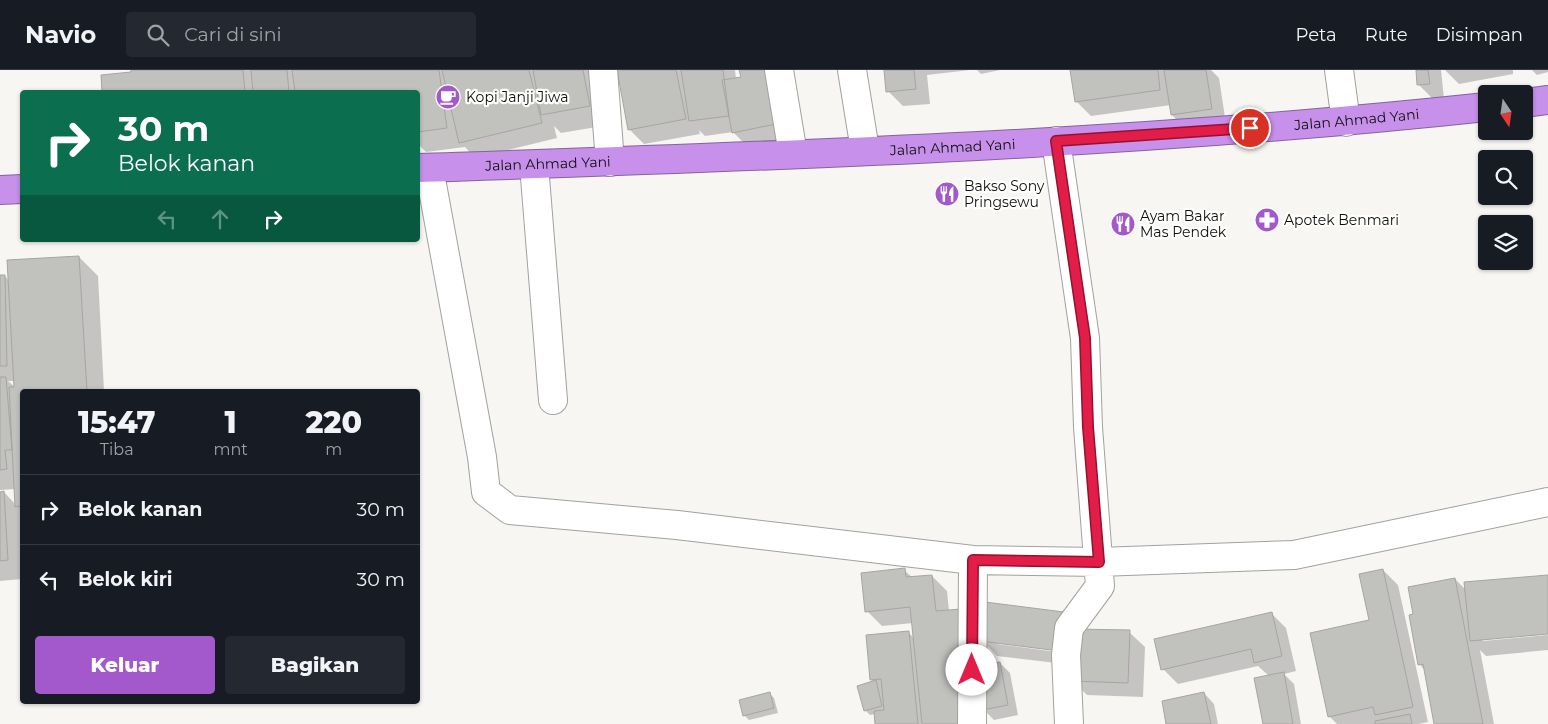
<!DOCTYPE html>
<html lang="id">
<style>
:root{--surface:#171b24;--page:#242831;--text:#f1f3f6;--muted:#9ea1a6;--line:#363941;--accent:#a359cc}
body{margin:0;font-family:Montserrat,sans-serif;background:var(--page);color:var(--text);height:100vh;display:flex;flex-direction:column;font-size:19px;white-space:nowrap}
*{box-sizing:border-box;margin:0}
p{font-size:16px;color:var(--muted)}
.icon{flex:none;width:28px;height:28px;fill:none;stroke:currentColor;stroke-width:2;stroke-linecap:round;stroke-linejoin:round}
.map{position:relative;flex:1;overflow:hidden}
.drawer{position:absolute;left:20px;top:319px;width:400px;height:315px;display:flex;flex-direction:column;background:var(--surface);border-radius:5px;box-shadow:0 1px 4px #0004}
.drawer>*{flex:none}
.banner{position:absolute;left:20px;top:20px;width:400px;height:152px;border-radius:5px;box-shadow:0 1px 4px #0004;background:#0b6e4f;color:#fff;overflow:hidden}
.needle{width:32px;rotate:167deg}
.fabs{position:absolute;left:1478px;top:15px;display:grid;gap:10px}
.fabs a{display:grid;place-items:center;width:55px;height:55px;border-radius:5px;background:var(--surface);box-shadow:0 1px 4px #0004;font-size:25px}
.pin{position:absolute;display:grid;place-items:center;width:42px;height:42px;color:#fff;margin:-21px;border:2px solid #fff;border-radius:50%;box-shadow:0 1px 5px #0007}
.me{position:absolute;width:55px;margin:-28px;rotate:0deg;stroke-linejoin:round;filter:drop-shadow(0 0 4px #0008)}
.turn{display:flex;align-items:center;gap:18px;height:105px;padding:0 15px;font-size:22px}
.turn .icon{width:65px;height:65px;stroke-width:2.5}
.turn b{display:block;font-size:35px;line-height:42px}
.lanes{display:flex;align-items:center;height:48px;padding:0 15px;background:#0003;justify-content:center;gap:25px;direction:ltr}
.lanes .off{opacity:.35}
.eta{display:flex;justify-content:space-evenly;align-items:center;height:85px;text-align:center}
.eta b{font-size:30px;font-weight:800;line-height:35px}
.primary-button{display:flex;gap:10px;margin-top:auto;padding:10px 15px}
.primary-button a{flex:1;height:58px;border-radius:5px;background:var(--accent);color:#fff;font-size:20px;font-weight:800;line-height:58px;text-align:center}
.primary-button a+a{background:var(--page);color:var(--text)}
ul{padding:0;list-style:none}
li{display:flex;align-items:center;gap:15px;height:70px;padding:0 15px;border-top:1px solid var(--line)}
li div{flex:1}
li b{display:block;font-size:19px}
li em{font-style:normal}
header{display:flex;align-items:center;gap:30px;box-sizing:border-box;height:70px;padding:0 25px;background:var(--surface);border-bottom:1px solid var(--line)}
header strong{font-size:24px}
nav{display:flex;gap:28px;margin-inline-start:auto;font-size:18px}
.search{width:350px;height:45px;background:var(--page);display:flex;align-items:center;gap:12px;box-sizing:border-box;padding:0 18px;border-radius:5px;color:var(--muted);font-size:19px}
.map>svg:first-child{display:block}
</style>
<header>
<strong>Navio</strong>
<div class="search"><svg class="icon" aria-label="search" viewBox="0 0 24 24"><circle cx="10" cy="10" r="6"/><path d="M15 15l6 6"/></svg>Cari di sini</div>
<nav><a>Peta</a><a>Rute</a><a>Disimpan</a></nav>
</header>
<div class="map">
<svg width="1548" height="654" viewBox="0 0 1548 654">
<rect width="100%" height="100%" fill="#f7f6f3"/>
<path fill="#0003" fill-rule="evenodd" d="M132,0H598L608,55L561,63L554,56L557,68L475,88L465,77L426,82L418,74V22H103L102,6L133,3Z
M618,0H735L736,9L742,8L741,0L796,68L748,77L733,62L705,66L699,60L700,64L644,74L629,59Z
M885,0H970L927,5L930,34L903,36L888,21Z
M977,0H1000L981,4Z
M1071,0H1211L1219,8L1226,54L1187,60L1172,45L1171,35L1091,46L1076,31Z
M1417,0H1441L1444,29L1434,30L1419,15Z
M1445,0H1513V4L1459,14Z
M1532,0H1548V2L1537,5Z
M79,187L98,206L104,321H22V509L0,511V206H5L9,211ZM8,311H15L16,318ZM15,419L16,435L4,422L0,423V420Z
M904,500L913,508L932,506L947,521L949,541L979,597L1000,593L1010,603L1018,645L994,650L983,639L978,654H876L875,644L870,645L865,640L874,612L872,610L908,562L914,568L913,553L882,556L867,541Z
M1383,500L1398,515L1428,652L1419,654H1337L1329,646L1371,551Z
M1548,506V563L1483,569V571L1548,565V580L1486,586L1480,580L1494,654H1435L1425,600L1419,594L1415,545L1455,509L1467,521Z
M1271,543L1286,558L1296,601L1284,604L1294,614L1301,654H1264L1269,606L1258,596L1178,614L1163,599Z
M1078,560L1129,562L1145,577L1143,627L1087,625L1072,610L1073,595L997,586L982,570ZM997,572L1065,580V583L997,574Z
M769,623L774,628L778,643L749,650L744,645Z
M1204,623L1214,634L1218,654H1168Z"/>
<path fill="#c1c1be" stroke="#a6a5a3" d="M131,0H243L245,22H102L101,5L131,2Z
M251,0H287L289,22H253Z
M292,0H439L447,58L418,62V22H295Z
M442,0H529L542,53L459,73Z
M533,0H583L590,36L541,45Z
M617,0H676L686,49L628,60Z
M681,0H723L729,46L689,51Z
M739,0H771L781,53L732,63L722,10L741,7Z
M884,0H914L916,19L886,22Z
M1070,0H1158L1160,20L1075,32Z
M1164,0H1206L1212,39L1171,45Z
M1416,0H1428L1430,14L1417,15Z
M79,186L87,321H22V436L15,437L9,317H14L7,190Z
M0,205H5L7,296H0Z
M0,307H6L12,380H5L7,399L0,400Z
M4,421L8,490L0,491V422Z
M905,498L906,507L932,505L936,541L961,539L965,654H922L910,537L865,542L861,503Z
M1383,499L1413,637L1375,645L1373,637L1328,647L1310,563L1369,550L1359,504Z
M1548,505V564L1470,571L1464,512Z
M1455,508L1483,654H1434L1423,594L1418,595L1409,545L1413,544L1408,517Z
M985,532L1064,542L1059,581L980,571Z
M1272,542L1282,586L1254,593L1251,579L1161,600L1154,569Z
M1073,559L1130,560L1128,613L1071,611Z
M909,561L918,654H875L874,641L884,640L881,609L870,610L866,565Z
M1000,592L1008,635L982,640L974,596Z
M1284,602L1293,654H1263L1254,608Z
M876,610L882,636L864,641L857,616Z
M770,622L774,638L743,646L739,630Z
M1204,622L1211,654H1166L1162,631Z
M1410,644L1412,654H1375V651Z"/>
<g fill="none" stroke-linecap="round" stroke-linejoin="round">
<defs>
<path id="minor" d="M603,0L610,92
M779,0L793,84
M852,0L865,80
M1339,0L1346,52
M1056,71L1085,268L1088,357L1100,516L1069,558L1066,585L1069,654
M534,95L553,330
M429,98L482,387L486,422L510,440L677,455L973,490L1099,492L1294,485L1548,432
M972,654L973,490"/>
<g id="highway">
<path d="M1524,33L1548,30"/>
<path id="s1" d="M418,98C774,86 1132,75 1486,37"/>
<path d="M0,120L22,119"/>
</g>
</defs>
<use href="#minor" stroke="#a1a19e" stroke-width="30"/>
<use href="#highway" stroke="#86629d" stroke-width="30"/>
<use href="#minor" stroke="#fff" stroke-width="28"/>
<use href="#highway" stroke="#c790ea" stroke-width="28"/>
</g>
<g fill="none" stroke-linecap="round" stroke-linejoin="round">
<defs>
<path id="route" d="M972,600L973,490L1099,492L1088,357L1085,268L1056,71L1250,58"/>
</defs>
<use href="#route" stroke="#92132f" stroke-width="12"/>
<use href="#route" stroke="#e11d48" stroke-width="9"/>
</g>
<defs>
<symbol id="cafe-disc" viewBox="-11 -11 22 22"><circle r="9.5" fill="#a359cc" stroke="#fffffe"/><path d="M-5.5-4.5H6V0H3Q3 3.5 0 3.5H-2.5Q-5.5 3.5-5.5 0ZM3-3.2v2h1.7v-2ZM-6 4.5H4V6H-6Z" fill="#fff"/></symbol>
<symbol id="restaurant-disc" viewBox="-11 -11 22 22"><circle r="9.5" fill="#a359cc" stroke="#fffffe"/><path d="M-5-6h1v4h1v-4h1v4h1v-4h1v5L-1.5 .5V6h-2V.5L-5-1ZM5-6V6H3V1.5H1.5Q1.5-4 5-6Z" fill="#fff"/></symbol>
<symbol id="pharmacy-disc" viewBox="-11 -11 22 22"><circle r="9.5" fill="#a359cc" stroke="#fffffe"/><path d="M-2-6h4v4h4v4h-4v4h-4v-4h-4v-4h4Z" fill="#fff"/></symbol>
</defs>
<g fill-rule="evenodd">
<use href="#cafe-disc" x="434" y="13" width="28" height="28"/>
<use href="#restaurant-disc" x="933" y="110" width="28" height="28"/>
<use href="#pharmacy-disc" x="1253" y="136" width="28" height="28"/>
<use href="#restaurant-disc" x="1109" y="140" width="28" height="28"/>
</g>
<g text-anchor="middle" stroke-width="4.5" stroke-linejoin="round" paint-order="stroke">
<g font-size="14" fill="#0e0e0d" stroke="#fffffe" text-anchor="start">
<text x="466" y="32">Kopi Janji Jiwa</text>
<text x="964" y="121">Bakso Sony<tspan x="964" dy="16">Pringsewu</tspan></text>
<text x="1140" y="151">Ayam Bakar<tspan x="1140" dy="16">Mas Pendek</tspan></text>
<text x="1284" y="155">Apotek Benmari</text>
</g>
<g font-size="14" fill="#0e0e0d" stroke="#fffffe">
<text dy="5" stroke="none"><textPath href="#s1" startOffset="940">Jalan Ahmad Yani</textPath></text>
<text dy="5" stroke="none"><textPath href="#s1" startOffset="535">Jalan Ahmad Yani</textPath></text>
<text dy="5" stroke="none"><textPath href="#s1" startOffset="130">Jalan Ahmad Yani</textPath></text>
</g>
</g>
</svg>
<div class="fabs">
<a><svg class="needle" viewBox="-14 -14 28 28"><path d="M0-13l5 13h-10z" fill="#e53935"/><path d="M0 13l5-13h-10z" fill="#9ea1a6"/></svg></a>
<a><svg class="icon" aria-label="search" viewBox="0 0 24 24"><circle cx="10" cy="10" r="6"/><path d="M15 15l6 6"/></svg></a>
<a><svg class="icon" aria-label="layers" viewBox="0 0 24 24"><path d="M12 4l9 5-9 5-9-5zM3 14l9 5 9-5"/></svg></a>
</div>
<div class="pin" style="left:1250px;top:58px;background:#d93025"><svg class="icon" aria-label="arrive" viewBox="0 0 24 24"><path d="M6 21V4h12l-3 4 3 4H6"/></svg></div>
<svg class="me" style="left:972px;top:600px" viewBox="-20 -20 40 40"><circle r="19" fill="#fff"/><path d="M0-13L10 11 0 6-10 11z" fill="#e11d48"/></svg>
<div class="banner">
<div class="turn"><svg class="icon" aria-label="right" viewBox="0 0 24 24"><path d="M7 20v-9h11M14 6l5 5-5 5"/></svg><div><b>30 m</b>Belok kanan</div></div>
<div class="lanes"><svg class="icon off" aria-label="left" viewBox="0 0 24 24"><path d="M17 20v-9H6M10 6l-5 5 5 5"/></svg><svg class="icon off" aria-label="ahead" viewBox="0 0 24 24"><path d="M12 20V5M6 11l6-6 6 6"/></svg><svg class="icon" aria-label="right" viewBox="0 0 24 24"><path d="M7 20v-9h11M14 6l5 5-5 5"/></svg></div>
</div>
<section class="drawer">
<div class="eta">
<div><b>15:47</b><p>Tiba</p></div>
<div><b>1</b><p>mnt</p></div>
<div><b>220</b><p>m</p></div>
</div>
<ul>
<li><svg class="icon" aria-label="right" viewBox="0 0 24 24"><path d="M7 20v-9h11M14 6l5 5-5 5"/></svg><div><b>Belok kanan</b></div><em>30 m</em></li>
<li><svg class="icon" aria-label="left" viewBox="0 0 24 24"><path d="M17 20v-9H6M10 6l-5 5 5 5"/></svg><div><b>Belok kiri</b></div><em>30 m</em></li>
</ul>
<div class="primary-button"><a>Keluar</a><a>Bagikan</a></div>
</section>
</div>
